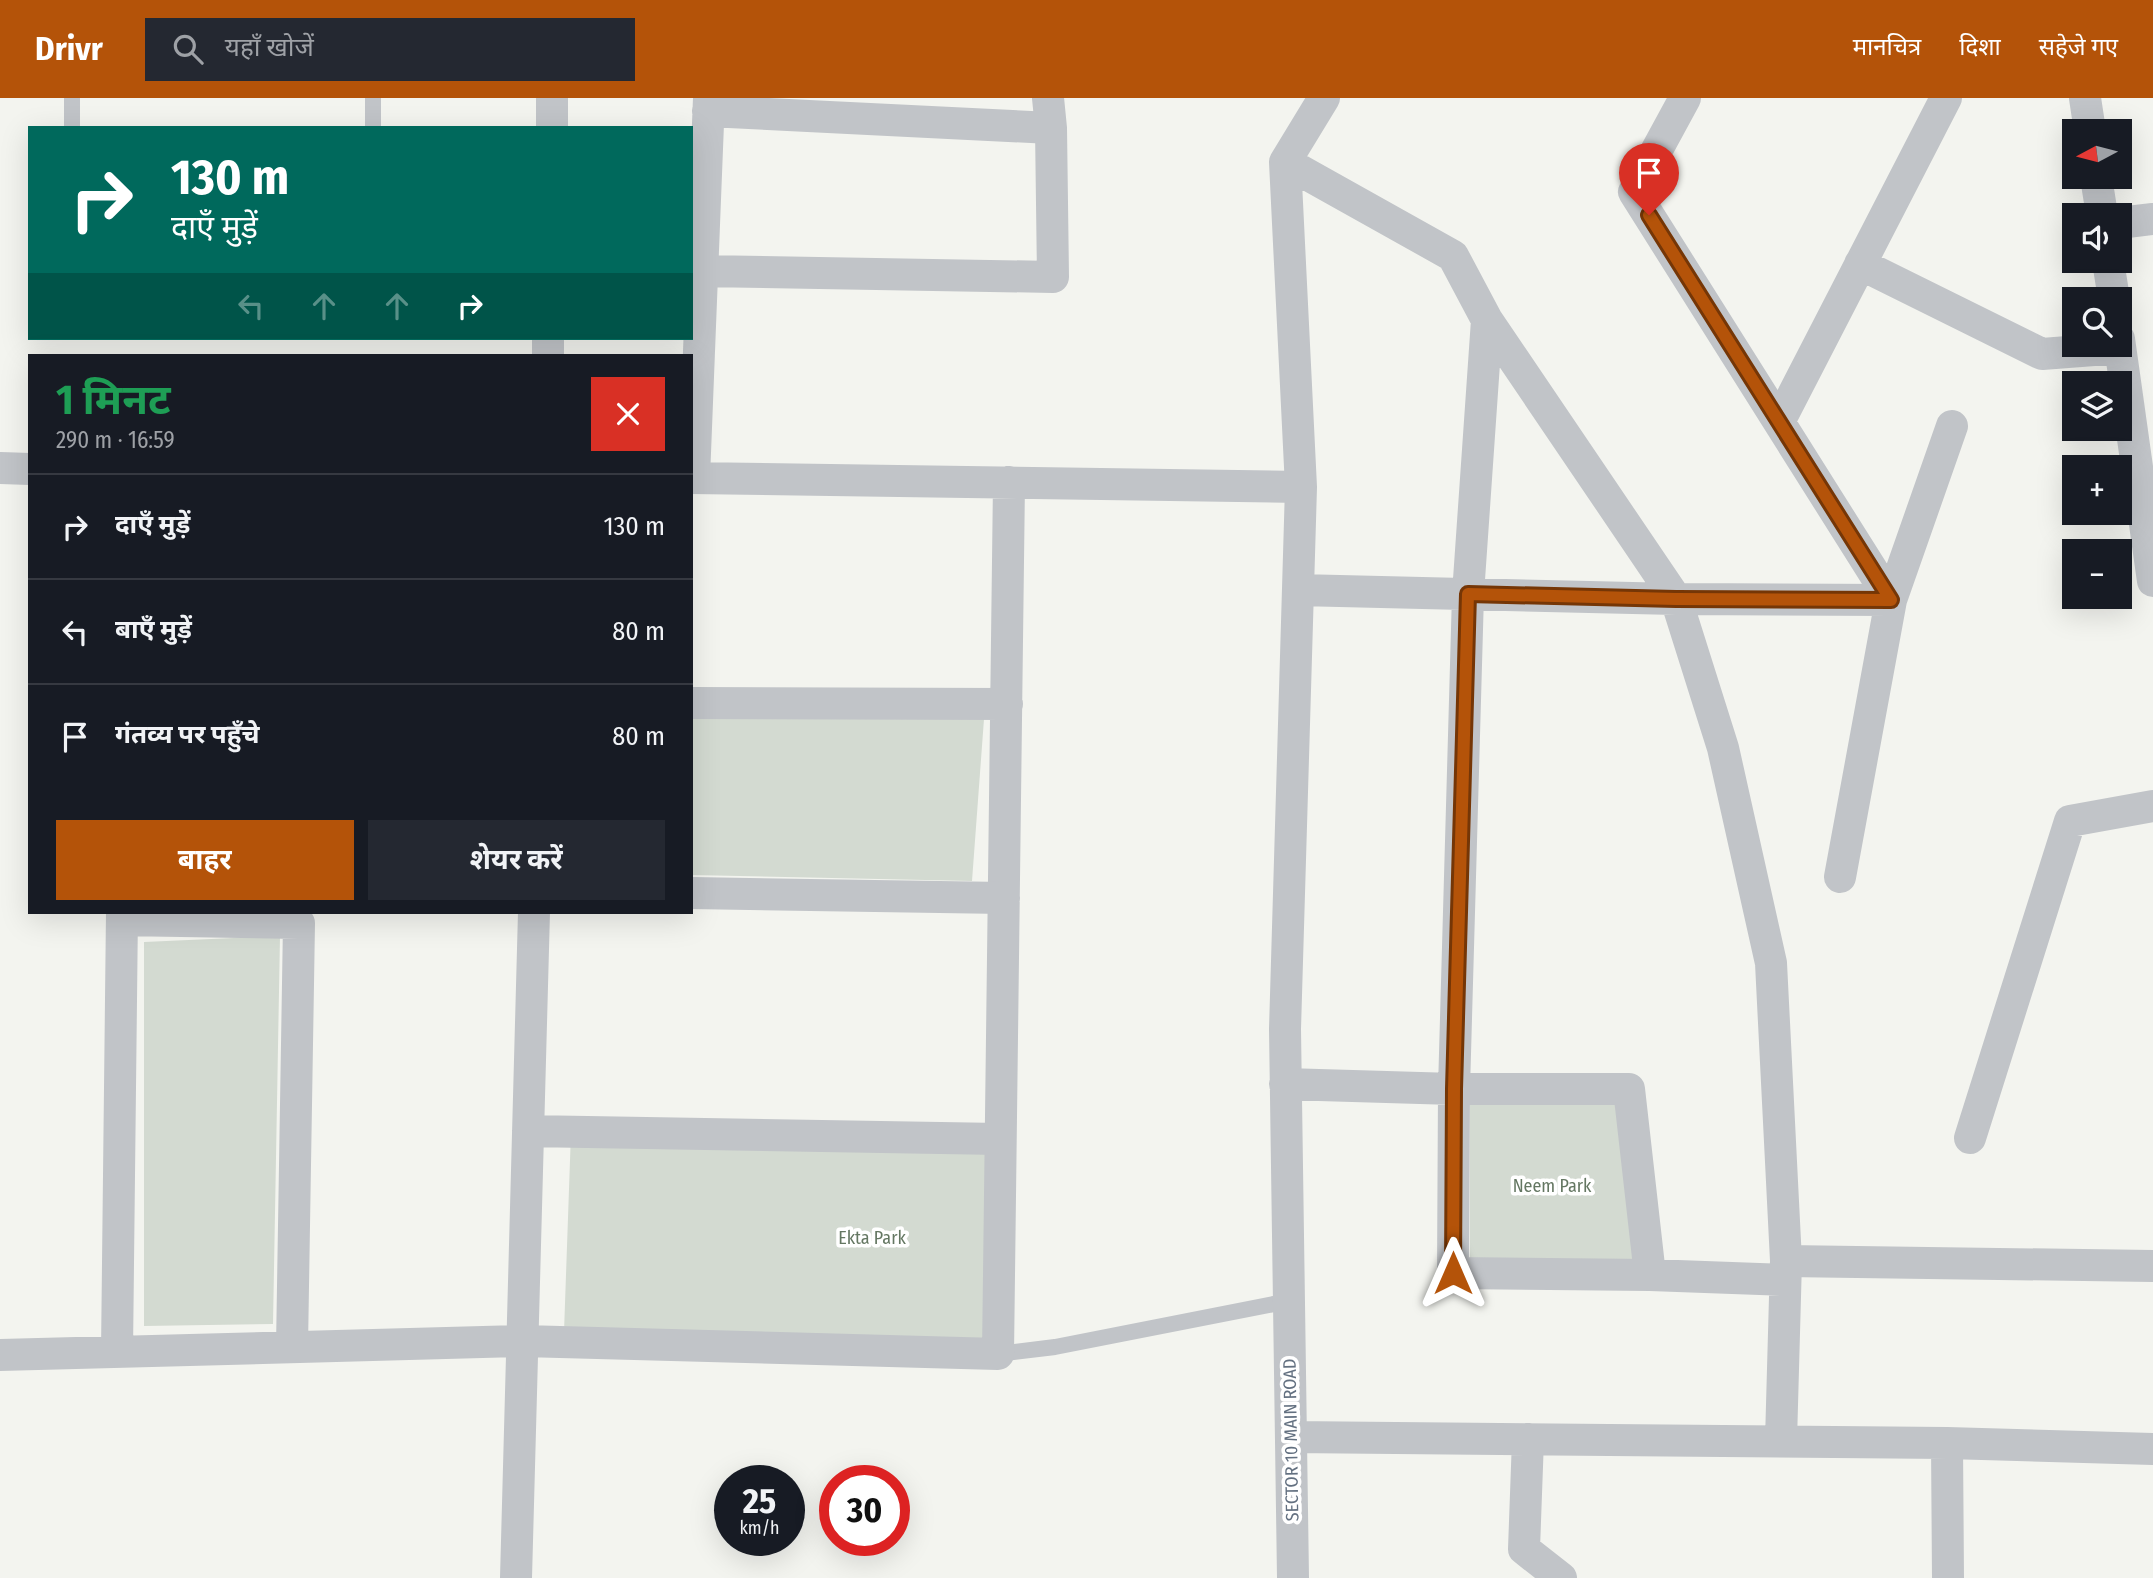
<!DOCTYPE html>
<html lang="hi">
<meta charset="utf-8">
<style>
:root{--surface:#171b24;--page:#242831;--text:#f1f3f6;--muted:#9ea1a6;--line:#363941;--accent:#b45309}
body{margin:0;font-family:"Fira Sans Condensed","Noto Sans Devanagari",sans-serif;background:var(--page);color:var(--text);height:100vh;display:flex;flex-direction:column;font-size:26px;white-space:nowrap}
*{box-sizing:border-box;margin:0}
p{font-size:23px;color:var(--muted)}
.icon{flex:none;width:38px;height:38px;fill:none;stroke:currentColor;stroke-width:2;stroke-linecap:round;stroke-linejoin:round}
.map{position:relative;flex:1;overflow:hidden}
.details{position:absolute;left:28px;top:256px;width:665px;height:560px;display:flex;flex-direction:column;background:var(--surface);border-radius:0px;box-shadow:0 7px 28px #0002}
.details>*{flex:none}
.banner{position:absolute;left:28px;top:28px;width:665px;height:214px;border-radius:0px;box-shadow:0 7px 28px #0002;background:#00695c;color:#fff;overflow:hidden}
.needle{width:46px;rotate:263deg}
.controls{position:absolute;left:2062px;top:21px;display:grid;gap:14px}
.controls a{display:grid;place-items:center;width:70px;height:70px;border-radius:0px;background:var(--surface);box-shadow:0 7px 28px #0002;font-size:35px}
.speed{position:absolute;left:714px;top:1367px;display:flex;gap:14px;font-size:35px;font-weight:700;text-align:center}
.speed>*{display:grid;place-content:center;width:91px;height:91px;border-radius:50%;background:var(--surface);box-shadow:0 7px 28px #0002;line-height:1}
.speed small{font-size:18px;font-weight:400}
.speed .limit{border:10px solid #d22;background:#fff;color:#111}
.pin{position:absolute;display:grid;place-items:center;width:60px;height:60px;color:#fff;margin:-72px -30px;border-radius:50% 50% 50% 0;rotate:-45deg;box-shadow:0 0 7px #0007}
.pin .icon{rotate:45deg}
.me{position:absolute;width:77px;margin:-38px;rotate:0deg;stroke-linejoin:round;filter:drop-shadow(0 0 5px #0008)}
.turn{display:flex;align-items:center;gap:24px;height:147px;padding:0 28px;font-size:32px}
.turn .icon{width:91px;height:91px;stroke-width:2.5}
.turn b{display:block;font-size:49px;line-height:60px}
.lanes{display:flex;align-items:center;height:66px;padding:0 28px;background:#0003;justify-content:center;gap:35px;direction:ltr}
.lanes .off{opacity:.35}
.round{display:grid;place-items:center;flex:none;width:74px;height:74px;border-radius:0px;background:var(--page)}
.summary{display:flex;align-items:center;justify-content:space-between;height:119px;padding:0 28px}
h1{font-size:42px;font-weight:700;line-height:52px;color:#1e9e55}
.button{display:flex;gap:14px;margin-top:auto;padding:14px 28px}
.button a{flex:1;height:80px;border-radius:0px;background:var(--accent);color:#fff;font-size:28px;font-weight:700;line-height:80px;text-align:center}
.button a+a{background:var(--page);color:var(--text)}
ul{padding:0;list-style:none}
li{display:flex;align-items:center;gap:21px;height:105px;padding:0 28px;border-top:2px solid var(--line)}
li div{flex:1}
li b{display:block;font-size:26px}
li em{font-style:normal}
header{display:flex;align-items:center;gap:42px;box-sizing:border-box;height:98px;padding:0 35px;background:var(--accent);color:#fff}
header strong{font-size:33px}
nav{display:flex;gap:38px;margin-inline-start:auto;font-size:24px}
.search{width:490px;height:63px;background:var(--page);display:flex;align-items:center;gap:18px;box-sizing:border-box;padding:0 24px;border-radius:0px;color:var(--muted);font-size:26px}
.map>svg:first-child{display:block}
</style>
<header>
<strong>Drivr</strong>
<div class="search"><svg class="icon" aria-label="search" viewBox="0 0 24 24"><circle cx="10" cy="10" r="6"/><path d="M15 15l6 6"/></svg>यहाँ खोजें</div>
<nav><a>मानचित्र</a><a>दिशा</a><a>सहेजे गए</a></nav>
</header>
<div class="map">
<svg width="2153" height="1480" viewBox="0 0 2153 1480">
<rect width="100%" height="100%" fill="#f3f4ef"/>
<path fill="#d3dad1" d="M691,621H984L972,783L691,777Z
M280,838L273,1226L144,1228V844Z
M1623,999L1644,1172L1470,1170V1005Z
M571,1034L992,1037L989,1247L564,1234Z"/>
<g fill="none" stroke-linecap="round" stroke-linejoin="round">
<path stroke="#c1c4c8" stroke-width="16" d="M72,0V30
M373,30V0
M998,1256L1055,1249L1289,1203"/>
<path stroke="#c1c4c8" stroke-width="32" d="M1685,0L1634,94L1891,502
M2085,0L2090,33
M708,13L1051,30
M552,30V0
M1285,64L1453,158L1487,222L1676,501L1723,650L1771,865L1786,1163L1781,1343
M2096,79L2102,117
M2119,125L2153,121
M2108,163L2114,201
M1860,166L2042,256L2120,250
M702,173L1053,179L1051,30L1048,0
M1487,222L1468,496L1454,991H1629L1650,1177
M2119,241L2153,483
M548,257V240
M1779,324L1946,0
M0,370L30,371
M691,380L1301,389
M694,380L709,0
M1298,492L1676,501L1891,502
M691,605L1007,606
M1840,779L1891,502L1952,328
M691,795L1004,800
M122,822L299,825L292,1249
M1285,986L1454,991L1453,1175L1650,1177L1785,1182
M528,1033L1000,1041
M1970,1040L2070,723L2153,708
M1786,1163L2153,1168
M117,1254L122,814
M0,1257L523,1243L998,1256L1009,384
M1291,1339L1947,1345L2153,1351
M1528,1341L1524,1451L1561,1480
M1947,1345L1948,1480
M516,1480L534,814
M1293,1480L1285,931L1301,389L1285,64L1324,0"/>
</g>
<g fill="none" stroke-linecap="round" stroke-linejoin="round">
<defs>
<path id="route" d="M1453,1175L1454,991L1468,496L1676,501L1891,502L1649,117"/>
</defs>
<use href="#route" stroke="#753606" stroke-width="18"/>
<use href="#route" stroke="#b45309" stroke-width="12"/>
</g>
<g text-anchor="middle" stroke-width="7" stroke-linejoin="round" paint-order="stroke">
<g font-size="18" fill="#647762" stroke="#fff">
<text x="1552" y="1094">Neem Park</text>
<text x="872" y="1146">Ekta Park</text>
</g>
<g font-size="18" fill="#637080" stroke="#fff">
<text transform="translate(1291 1342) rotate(-91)" y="6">SECTOR 10 MAIN ROAD</text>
</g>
</g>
</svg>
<div class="controls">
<a><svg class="needle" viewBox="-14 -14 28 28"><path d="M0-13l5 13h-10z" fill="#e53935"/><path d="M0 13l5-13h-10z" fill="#9ea1a6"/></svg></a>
<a><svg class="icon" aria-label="sound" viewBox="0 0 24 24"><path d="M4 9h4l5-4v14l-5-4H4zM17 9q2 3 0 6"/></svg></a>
<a><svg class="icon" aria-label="search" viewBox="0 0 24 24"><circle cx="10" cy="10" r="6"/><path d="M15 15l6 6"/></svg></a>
<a><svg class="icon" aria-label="layers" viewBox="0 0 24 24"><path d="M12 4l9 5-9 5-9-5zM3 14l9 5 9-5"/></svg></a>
<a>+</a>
<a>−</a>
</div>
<div class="speed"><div>25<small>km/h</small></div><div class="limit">30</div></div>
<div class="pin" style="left:1649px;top:117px;background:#d93025"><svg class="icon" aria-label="arrive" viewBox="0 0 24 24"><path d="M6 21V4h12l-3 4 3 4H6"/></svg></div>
<svg class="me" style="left:1453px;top:1175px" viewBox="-20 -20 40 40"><path d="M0-17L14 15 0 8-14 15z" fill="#b45309" stroke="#fff" stroke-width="4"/></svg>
<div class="banner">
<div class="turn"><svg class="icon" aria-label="right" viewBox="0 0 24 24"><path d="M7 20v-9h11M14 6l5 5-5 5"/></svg><div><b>130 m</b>दाएँ मुड़ें</div></div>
<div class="lanes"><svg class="icon off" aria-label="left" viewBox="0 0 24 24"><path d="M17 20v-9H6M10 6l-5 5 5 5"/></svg><svg class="icon off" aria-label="ahead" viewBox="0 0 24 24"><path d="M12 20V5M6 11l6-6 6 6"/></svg><svg class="icon off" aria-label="ahead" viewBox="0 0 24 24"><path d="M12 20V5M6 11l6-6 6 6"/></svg><svg class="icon" aria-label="right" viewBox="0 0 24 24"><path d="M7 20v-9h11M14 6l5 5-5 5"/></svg></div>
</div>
<section class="details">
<div class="summary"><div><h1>1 मिनट</h1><p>290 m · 16:59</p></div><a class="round" style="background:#d93025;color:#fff"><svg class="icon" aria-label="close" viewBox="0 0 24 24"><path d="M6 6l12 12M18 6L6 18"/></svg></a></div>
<ul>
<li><svg class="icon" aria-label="right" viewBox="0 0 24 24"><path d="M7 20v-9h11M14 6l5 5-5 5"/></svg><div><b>दाएँ मुड़ें</b></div><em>130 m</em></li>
<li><svg class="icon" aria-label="left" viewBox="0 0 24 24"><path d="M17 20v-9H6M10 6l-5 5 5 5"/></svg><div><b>बाएँ मुड़ें</b></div><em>80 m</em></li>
<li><svg class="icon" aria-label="arrive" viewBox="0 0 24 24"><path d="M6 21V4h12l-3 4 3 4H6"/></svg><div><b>गंतव्य पर पहुँचे</b></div><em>80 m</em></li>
</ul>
<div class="button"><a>बाहर</a><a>शेयर करें</a></div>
</section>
</div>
